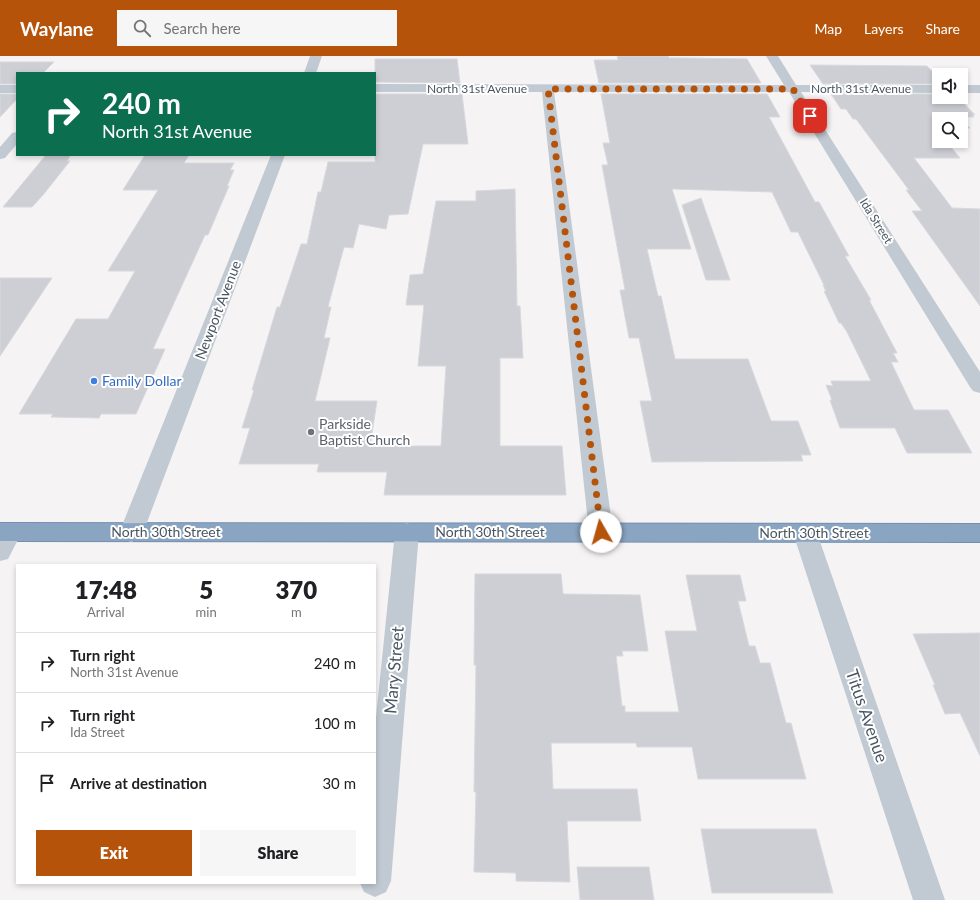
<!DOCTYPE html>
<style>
:root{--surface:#fff;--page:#f6f6f6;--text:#202124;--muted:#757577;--line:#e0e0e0;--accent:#b45309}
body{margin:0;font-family:Lato,sans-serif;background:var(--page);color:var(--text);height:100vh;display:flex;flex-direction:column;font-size:15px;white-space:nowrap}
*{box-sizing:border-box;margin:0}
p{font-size:13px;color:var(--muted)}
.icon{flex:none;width:22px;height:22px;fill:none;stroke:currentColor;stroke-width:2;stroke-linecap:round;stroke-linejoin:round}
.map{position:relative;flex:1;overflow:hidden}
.drawer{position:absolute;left:16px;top:508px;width:360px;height:320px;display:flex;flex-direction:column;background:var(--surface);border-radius:0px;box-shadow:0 2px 6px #0003}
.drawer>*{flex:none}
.banner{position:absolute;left:16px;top:16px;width:360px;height:84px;border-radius:0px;box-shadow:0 2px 6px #0003;background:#0b6e4f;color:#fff;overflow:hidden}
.fabs{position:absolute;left:932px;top:12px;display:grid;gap:8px}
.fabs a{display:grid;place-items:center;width:36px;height:36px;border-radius:0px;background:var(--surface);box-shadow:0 2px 6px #0003;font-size:20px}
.pin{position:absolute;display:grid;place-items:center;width:34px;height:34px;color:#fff;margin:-17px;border-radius:8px;box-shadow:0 2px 6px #0006}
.me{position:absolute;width:44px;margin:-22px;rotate:353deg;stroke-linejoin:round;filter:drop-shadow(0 0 3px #0008)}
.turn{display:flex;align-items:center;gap:14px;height:84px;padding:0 20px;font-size:18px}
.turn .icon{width:52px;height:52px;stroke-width:2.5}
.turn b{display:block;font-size:28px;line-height:34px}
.eta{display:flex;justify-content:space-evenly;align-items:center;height:68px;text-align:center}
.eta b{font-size:24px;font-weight:800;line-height:28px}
.action{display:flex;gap:8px;margin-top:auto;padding:8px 20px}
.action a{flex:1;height:46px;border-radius:0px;background:var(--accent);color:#fff;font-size:16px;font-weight:800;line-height:46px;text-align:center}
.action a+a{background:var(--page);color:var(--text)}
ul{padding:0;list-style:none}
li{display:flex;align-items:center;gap:12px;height:60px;padding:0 20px;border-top:1px solid var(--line)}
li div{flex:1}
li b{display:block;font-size:15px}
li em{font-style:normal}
header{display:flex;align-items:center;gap:24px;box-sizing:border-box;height:56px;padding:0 20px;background:var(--accent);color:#fff}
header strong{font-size:19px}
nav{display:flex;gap:22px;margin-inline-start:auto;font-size:14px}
.search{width:280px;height:36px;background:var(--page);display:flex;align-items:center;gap:10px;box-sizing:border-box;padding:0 14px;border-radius:0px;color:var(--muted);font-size:15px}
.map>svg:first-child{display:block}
</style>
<header>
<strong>Waylane</strong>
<div class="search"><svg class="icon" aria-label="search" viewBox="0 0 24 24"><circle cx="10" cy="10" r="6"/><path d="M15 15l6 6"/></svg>Search here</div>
<nav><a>Map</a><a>Layers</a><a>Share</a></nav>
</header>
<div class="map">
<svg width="980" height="844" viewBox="0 0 980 844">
<rect width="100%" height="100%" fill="#f5f3f3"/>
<path fill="#cdcfd5" stroke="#d7d9de" d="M617,0H668L669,2H684L747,3L761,27H599L594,4H618Z
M375,3H457L460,27L375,26Z
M0,6H54L43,17H17V28H0Z
M810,9L927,10L939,22V28H823Z
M0,38H17V43L0,61Z
M375,38H462L468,88H423L408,158L389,159L386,173L359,168L353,192L344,191L328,251H331L324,282H330L315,345H377L370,390H441L446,310H418L424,249H406L410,219L423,218L436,145H476V135L515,133L517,250H520L523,302H500V390H562L566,439H384L387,416H317L319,408H239L250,372H242L254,334H252L277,251H280L301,188H307L318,136H321L328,106H375Z
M601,38H767L780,61H769L815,146H819L849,200H845L871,244H869L897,297H893L898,306H891L914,354H948L972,397H907L895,372H840L830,344H832L826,329L833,330L831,325H871L847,276L841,267H839L824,235H826L823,229H824L798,176H791L772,136L672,133L691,193H647L658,240H661L675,303H748L771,365H798L811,399H801L803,405L652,406L640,345H652L639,282H629L620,234H625L602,109H608L603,87H610Z
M831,38H939V41H958L975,59H972L974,61H959L970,72H961V63H939V72H935L939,77V85H946L960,102H914L952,152L980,153V250L912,155H922L906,134H909L856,63H853L846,53H841Z
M46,99H69L70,100L67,105H70L43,139L32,151H3Z
M145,99H189L184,107H234L230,114H234L227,130H229L208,179H205L153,293H165L136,358H101L99,362L51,361L53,358H19L76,263H108L135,215H108L158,134H123Z
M701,142L730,224H706L682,149Z
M0,222H52L0,300Z
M475,518H561L563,538L640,539L648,595H622L623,600H616L622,650H625V656H679L665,575H697L686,519H740L746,545H738L749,590H755L760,607H770L786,667H791L806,723H698L692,691H637L636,687H551L553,733H637L641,765H567L570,826L516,825V817L474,816L476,736H474L476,609H474Z
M980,577V700L960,657L945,658L933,629H935L913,578Z
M701,773H816L833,837H712Z
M577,811H649L654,844H580Z"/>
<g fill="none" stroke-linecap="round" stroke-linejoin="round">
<defs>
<path id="highway" d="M0,467L980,468V486L0,485Z"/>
</defs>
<use href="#highway" stroke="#7590ae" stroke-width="2"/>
<path fill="#c1cad2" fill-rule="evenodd" d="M310,0H322L316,17H304Z
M766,0H778L796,29H939V37L801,36L980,316V337L973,335L970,331L789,36H554L613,476L609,482L601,485L593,482L589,476L542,36H375V28L784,29Z
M0,29H17V37H0Z
M961,29H980V37H961Z
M17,76V88L5,102L0,103V91L12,77Z
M271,99H285L143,477L139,483L131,486L123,483L119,477Z
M10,467L18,470L22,476L8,503L0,505V473L2,470Z
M407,467L415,470L419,476L391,825L386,836L375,841L364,836L360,827H375V671L395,476L399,470Z
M805,468L813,471L817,477L945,844H913L793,477L797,471Z"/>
<use href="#highway" fill="#8aa5c2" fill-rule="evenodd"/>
</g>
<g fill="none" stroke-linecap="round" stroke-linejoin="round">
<path stroke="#b45309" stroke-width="7" stroke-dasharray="0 12.6" d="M601,476L548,33H793L810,60"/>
</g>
<circle fill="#3f7fe0" stroke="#fff" stroke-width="1.5" cx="94" cy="325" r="4"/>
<circle fill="#6b7280" stroke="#fff" stroke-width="1.5" cx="311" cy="376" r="4"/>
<g text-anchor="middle" stroke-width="4" stroke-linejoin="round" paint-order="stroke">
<g font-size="12" fill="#495661" stroke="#fff">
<text x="477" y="37">North 31st Avenue</text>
<text x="861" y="37">North 31st Avenue</text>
<text transform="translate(876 165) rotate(58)" y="4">Ida Street</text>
</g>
<g font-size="14" fill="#495661" stroke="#fff">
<text transform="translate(218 254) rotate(-69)" y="5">Newport Avenue</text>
<text x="166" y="481">North 30th Street</text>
<text x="490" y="481">North 30th Street</text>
<text x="814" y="482">North 30th Street</text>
</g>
<g font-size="14" fill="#366cbe" stroke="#fff" text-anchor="start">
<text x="102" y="330">Family Dollar</text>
</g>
<g font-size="14" fill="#5b616d" stroke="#fff" text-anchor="start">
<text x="319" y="373">Parkside<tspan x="319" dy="16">Baptist Church</tspan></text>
</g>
<g font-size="17" fill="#495661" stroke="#fff">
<text transform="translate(394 614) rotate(-85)" y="6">Mary Street</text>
<text transform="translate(867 660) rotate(71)" y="6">Titus Avenue</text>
</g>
</g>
</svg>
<div class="fabs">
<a><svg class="icon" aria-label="sound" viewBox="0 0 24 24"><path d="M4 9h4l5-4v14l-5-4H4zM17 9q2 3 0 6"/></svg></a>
<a><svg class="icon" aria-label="search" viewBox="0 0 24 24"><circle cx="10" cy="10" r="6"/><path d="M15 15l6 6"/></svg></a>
</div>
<div class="pin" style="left:810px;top:60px;background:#d93025"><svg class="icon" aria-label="arrive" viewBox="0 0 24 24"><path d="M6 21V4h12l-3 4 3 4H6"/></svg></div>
<svg class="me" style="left:601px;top:476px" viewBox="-20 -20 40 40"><circle r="19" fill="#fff"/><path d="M0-13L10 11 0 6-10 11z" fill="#b45309"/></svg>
<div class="banner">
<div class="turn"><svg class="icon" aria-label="right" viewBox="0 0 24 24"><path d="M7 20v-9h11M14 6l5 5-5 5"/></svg><div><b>240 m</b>North 31st Avenue</div></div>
</div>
<section class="drawer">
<div class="eta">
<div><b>17:48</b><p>Arrival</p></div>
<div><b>5</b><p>min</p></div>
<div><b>370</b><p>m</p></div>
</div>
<ul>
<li><svg class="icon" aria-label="right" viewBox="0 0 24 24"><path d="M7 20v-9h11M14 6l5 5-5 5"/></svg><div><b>Turn right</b><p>North 31st Avenue</p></div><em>240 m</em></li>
<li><svg class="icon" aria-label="right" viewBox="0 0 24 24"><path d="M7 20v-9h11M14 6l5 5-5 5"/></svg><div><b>Turn right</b><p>Ida Street</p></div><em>100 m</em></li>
<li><svg class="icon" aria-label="arrive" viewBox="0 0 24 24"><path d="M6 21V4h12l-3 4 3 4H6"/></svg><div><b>Arrive at destination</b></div><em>30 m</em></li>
</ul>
<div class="action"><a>Exit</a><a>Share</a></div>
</section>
</div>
